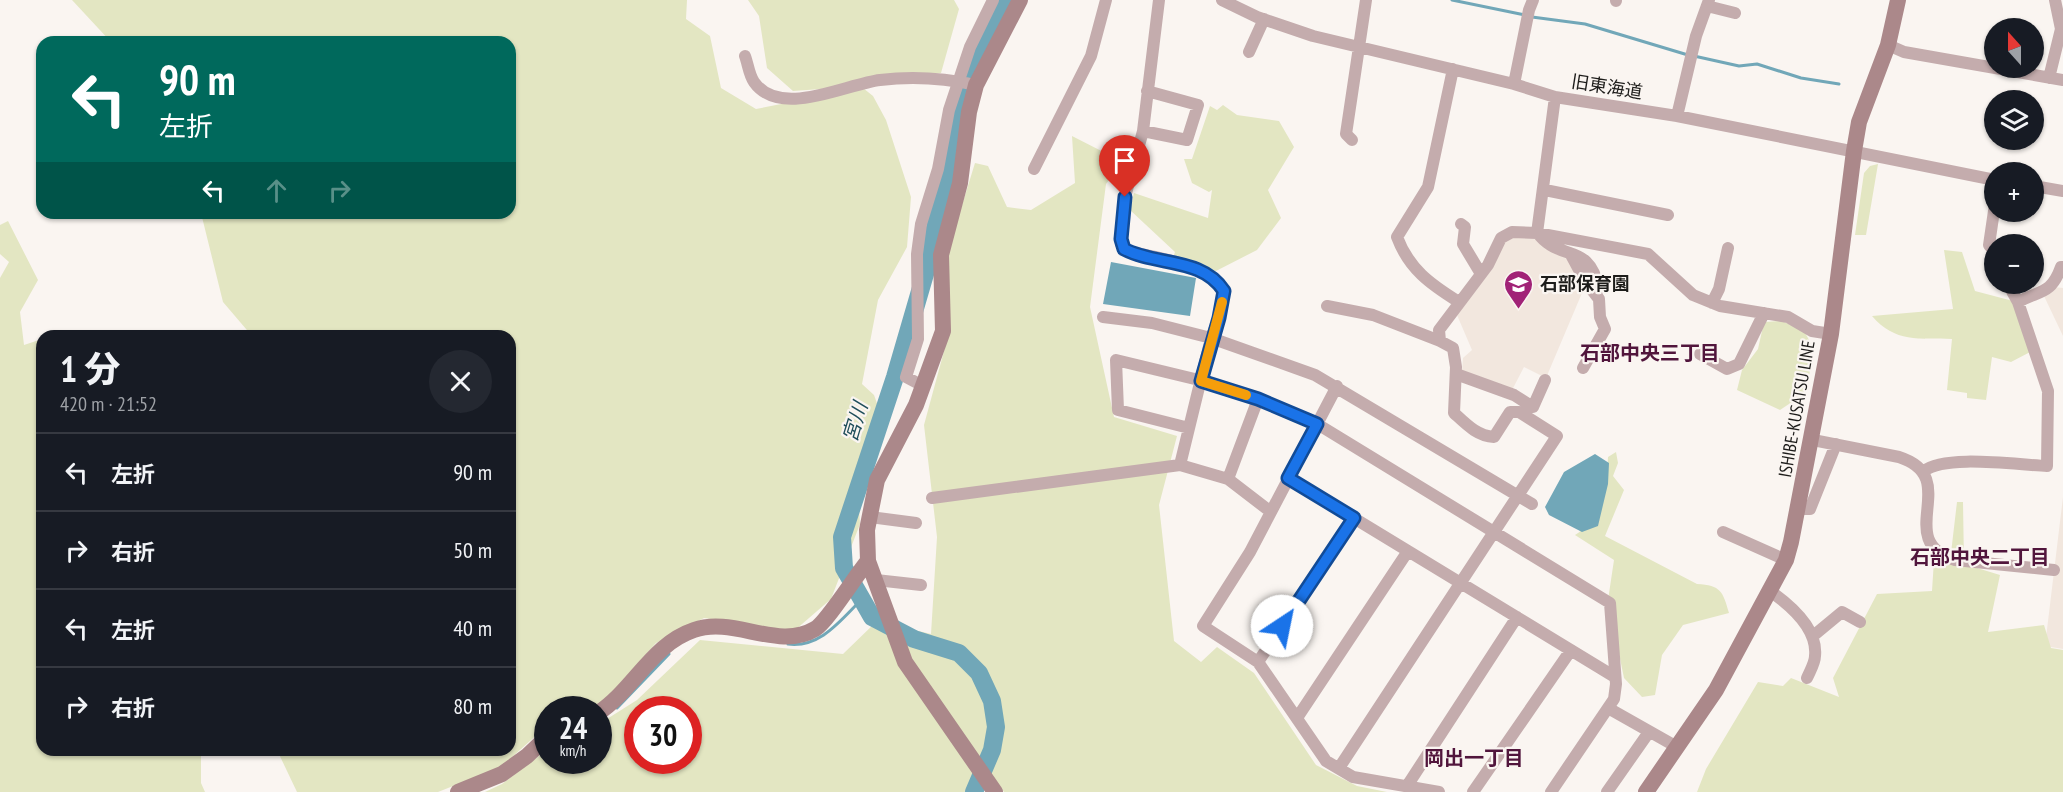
<!DOCTYPE html>
<html lang="ja">
<meta charset="utf-8">
<style>
:root{--surface:#171b24;--page:#242831;--text:#f1f3f6;--muted:#9ea1a6;--line:#363941}
body{margin:0;font-family:"PT Sans Narrow","Noto Sans JP",sans-serif;background:var(--page);color:var(--text);height:100vh;display:flex;flex-direction:column;font-size:22px;white-space:nowrap}
*{box-sizing:border-box;margin:0}
p{font-size:20px;color:var(--muted)}
.icon{flex:none;width:33px;height:33px;fill:none;stroke:currentColor;stroke-width:2;stroke-linecap:round;stroke-linejoin:round}
.map{position:relative;flex:1;overflow:hidden}
.sheet{position:absolute;left:36px;top:330px;width:480px;height:426px;display:flex;flex-direction:column;background:var(--surface);border-radius:18px;box-shadow:0 2px 4px #0004}
.sheet>*{flex:none}
.guide{position:absolute;left:36px;top:36px;width:480px;height:183px;border-radius:18px;box-shadow:0 2px 4px #0004;background:#00695c;color:#fff;overflow:hidden}
.needle{width:39px;rotate:339deg}
.tools{position:absolute;left:1984px;top:18px;display:grid;gap:12px}
.tools a{display:grid;place-items:center;width:60px;height:60px;border-radius:50%;background:var(--surface);box-shadow:0 2px 4px #0004;font-size:30px}
.speed{position:absolute;left:534px;top:696px;display:flex;gap:12px;font-size:30px;font-weight:700;text-align:center}
.speed>*{display:grid;place-content:center;width:78px;height:78px;border-radius:50%;background:var(--surface);box-shadow:0 2px 4px #0004;line-height:1}
.speed small{font-size:15px;font-weight:400}
.speed .limit{border:9px solid #d22;background:#fff;color:#111}
.pin{position:absolute;display:grid;place-items:center;width:51px;height:51px;color:#fff;margin:-62px -26px;border-radius:50% 50% 50% 0;rotate:-45deg;box-shadow:0 0 6px #0007}
.pin .icon{rotate:45deg}
.me{position:absolute;width:66px;margin:-33px;rotate:34deg;stroke-linejoin:round;filter:drop-shadow(0 0 4px #0008)}
.turn{display:flex;align-items:center;gap:21px;height:126px;padding:0 24px;font-size:27px}
.turn .icon{width:78px;height:78px;stroke-width:2.5}
.turn b{display:block;font-size:42px;line-height:51px}
.lanes{display:flex;align-items:center;height:57px;padding:0 24px;background:#0003;justify-content:center;gap:30px;direction:ltr}
.lanes .off{opacity:.35}
.round{display:grid;place-items:center;flex:none;width:63px;height:63px;border-radius:32px;background:var(--page)}
.overview{display:flex;align-items:center;justify-content:space-between;height:102px;padding:0 24px}
h1{font-size:36px;font-weight:800;line-height:45px}
ul{padding:0;list-style:none}
li{display:flex;align-items:center;gap:18px;height:78px;padding:0 24px;border-top:2px solid var(--line)}
li div{flex:1}
li b{display:block;font-size:22px}
li em{font-style:normal}
.map>svg:first-child{display:block}
</style>
<div class="map">
<svg width="2063" height="792" viewBox="0 0 2063 792">
<rect width="100%" height="100%" fill="#faf5f1"/>
<path fill="#f2e7de" d="M1515,235L1533,237L1559,250L1573,263L1582,293L1546,378L1524,367L1511,392L1462,372L1463,358L1472,350L1457,315L1493,268L1503,242Z
M2054,287L2063,288V336L2044,296Z
M2063,497V649L2045,646Z"/>
<path fill="#e3e6c2" fill-rule="evenodd" d="M72,0H687L686,19L710,36L721,88L756,109L863,88L873,96L886,120L911,197L907,247L878,300L862,384L874,395L879,409L857,476L860,524L831,599L794,631L704,618L656,643L598,708L548,710L547,729L541,731L501,767L438,792H297L277,750H510V336H252L223,302L201,213H510V42H111Z
M748,0H954L959,9L941,73L872,78L835,88L793,91L767,68L759,16Z
M1223,105L1237,115L1279,121L1294,147L1268,190L1281,218L1257,250L1214,272L1205,267L1173,258L1175,252L1130,210L1134,193L1208,218L1212,190L1209,192L1192,183L1184,159H1192L1210,106L1217,110Z
M1072,136L1123,162L1106,184L1090,307L1114,417L1177,436L1159,505L1174,641L1201,662L1217,647L1254,673L1316,765L1357,786L1387,792H1004L965,738L977,774L972,792H485L502,784L547,750L548,760H598L599,724L637,700L700,640L843,654L877,621L931,634L937,537L924,425L950,329L946,257L975,163L988,166L1007,207L1031,210L1075,183ZM638,710H688V760H638Z
M1878,164L1866,235H1855L1864,173L1870,166Z
M8,221L38,280L20,312L24,345L42,339V750H209L201,754V783L205,792H0V278L9,262L0,254V225Z
M1944,250L1962,252L1975,291L2013,301L2034,350L2011,362L1992,357L1986,400L1967,398V393L1947,390L1952,339C1919,338 1895,343 1872,316L1953,309Z
M1782,321L1804,331L1813,347L1807,392L1780,410L1737,390L1742,370L1758,349L1764,322Z
M1616,452L1618,463L1613,476L1624,490L1605,536L1697,584C1721,585 1723,592 1729,613L1683,625L1662,655L1655,695L1642,697L1624,678L1608,600L1614,560L1575,535C1601,520 1607,484 1608,457Z
M1957,502H1963L1964,564L2000,575L1988,632L2044,625L2051,648L2063,650V792H1697L1706,769L1758,682L1783,686L1791,678L1839,697L1833,678L1877,594L1932,591L1934,560L1951,553Z"/>
<path fill="#71a7b8" d="M1111,262L1196,278L1190,316L1103,304Z
M1595,454L1609,463L1608,484L1598,526L1582,532L1549,515L1545,507L1564,472Z"/>
<g fill="none" stroke-linecap="round" stroke-linejoin="round">
<path stroke="#71a7b8" stroke-width="3" d="M1452,0L1525,15
M1532,17L1585,24L1688,55
M1694,56L1739,66L1757,64L1801,78L1839,84
M788,644C820,648 840,621 861,600
M617,708L669,654"/>
<path stroke="#71a7b8" stroke-width="18" d="M974,792L992,750L996,727L992,701L979,673L959,653L914,639L872,617L844,568L842,537L895,377L925,274L965,90L1007,0"/>
<path stroke="#c4acad" stroke-width="12" d="M1222,0L1257,17L1313,36L1514,84L1555,97L1677,116L1995,180
M1616,1V0
M1707,6L1735,13
M1888,45L1904,52L2063,80
M1249,52L1264,19
M745,56C748,64 749,75 754,82C780,119 846,84 880,80C913,76 944,78 976,85
M1453,69L1428,187L1397,237C1409,269 1430,284 1459,302
M2049,78L2061,29L2055,0
M1514,84L1529,10L1533,0
M1677,116L1696,36L1709,0
M1143,131L1187,140L1198,105L1147,91
M1352,140L1346,134L1366,0
M1034,169L1091,56L1106,0
M2034,186L2063,191
M1545,190L1668,215
M1995,204L1989,245L1995,252
M1461,224L1465,227L1463,244L1481,274
M1537,233L1555,97
M1540,236C1563,262 1589,242 1599,289
M1570,253L1585,281L1599,299L1600,317L1605,329L1583,368
M2008,284L2018,302
M1712,303L1719,289L1728,248
M1327,306L1373,315L1440,341
M1103,317L1152,323L1211,338L1315,375L1532,504
M1700,354L1727,369L1739,364L1764,313
M1456,374L1514,395L1533,407L1545,380
M923,386L906,377L918,339L917,254L921,224L938,169L949,110L970,47L993,0
M1337,386L1250,552L1203,626L1258,662L1326,761L1353,777L1439,792
M1189,428L1118,410L1116,360L1203,381L1258,399L1314,422L1610,603L1616,684L1614,699L1551,792
M1813,440L1899,457C1964,478 1891,540 1955,560L2054,570
M1180,465L1228,479L1271,512
M1924,471C1945,454 2017,465 2047,466L2048,391L2018,302C2040,290 2051,295 2061,267H2063
M1288,478L1615,677
M1228,479L1258,399
M932,498L1180,465L1211,338L1219,318L1224,291C1205,262 1159,259 1128,251L1121,244L1125,197L1143,131L1159,0
M1798,509H1810L1836,444
M870,517L916,523
M1723,532L1786,560
M876,580L921,585
M1770,591C1790,605 1818,628 1815,656C1815,663 1810,671 1807,678
M1813,636L1842,612L1860,622
M1258,662L1354,518
M1608,708L1677,747
M1297,718L1408,551
M1339,768L1557,436L1519,412H1510L1494,437C1477,436 1466,424 1454,413L1456,367L1453,348L1440,341L1439,330L1488,265L1501,238L1512,232L1537,233L1648,254L1693,295L1720,306L1788,317L1812,331L1831,334
M1407,786L1517,617
M1473,792L1571,650
M1607,792L1649,732"/>
<path stroke="#ab888a" stroke-width="16" d="M598,713C634,689 652,644 694,630C734,616 778,651 815,629C827,622 856,575 868,561
M458,792L502,774L527,756L548,736
M995,792L905,662L868,561L867,530L877,480L916,405L943,331L941,255L960,183L969,112L976,85L1020,0
M1646,792L1716,690L1786,560L1791,542L1831,334L1854,151L1859,122L1888,45L1898,0"/>
</g>
<g fill="none" stroke-linecap="round" stroke-linejoin="round">
<defs>
<path id="route" d="M1125,197L1121,239L1124,249C1156,266 1202,257 1224,291L1219,318L1201,381L1258,399L1317,424L1288,478L1354,518L1282,626"/>
</defs>
<use href="#route" stroke="#114b97" stroke-width="15"/>
<use href="#route" stroke="#1a73e8" stroke-width="10"/>
<path stroke="#f59e0b" stroke-width="10" d="M1222,302L1201,381L1246,395"/>
</g>
<defs>
<symbol id="school-pin" viewBox="-11 -11 22 30"><path d="M0 17L-7.5 6A9.5 9.5 0 1 1 7.5 6Z" fill="#a12377" stroke="#faf5f1"/><path d="M0-5L7-2L0 1L-7-2ZM-4 1L0 2.5L4 1V4Q0 6-4 4Z" fill="#fff"/></symbol>
</defs>
<g fill-rule="evenodd">
<use href="#school-pin" x="1502" y="268" width="33" height="45"/>
</g>
<g text-anchor="middle" stroke-width="4.5" stroke-linejoin="round" paint-order="stroke">
<g font-size="18" fill="#1d1c1a" stroke="#faf5f1">
<text transform="translate(1607 87) rotate(9)" y="6">旧東海道</text>
<text transform="translate(1797 409) rotate(-80)" y="6">ISHIBE-KUSATSU LINE</text>
</g>
<g font-size="18" font-weight="bold" fill="#1d1c1a" stroke="#faf5f1" text-anchor="start">
<text x="1540" y="290">石部保育園</text>
</g>
<g font-size="20" font-weight="bold" fill="#51153c" stroke="#faf5f1">
<text x="1650" y="360">石部中央三丁目</text>
<text x="1980" y="564">石部中央二丁目</text>
<text x="1474" y="765">岡出一丁目</text>
</g>
<g font-size="20" font-style="italic" fill="#1f4e5b" stroke="#faf5f1">
<text transform="translate(855 422) rotate(-73)" y="7">宮川</text>
</g>
</g>
</svg>
<div class="tools">
<a><svg class="needle" viewBox="-14 -14 28 28"><path d="M0-13l5 13h-10z" fill="#e53935"/><path d="M0 13l5-13h-10z" fill="#9ea1a6"/></svg></a>
<a><svg class="icon" aria-label="layers" viewBox="0 0 24 24"><path d="M12 4l9 5-9 5-9-5zM3 14l9 5 9-5"/></svg></a>
<a>+</a>
<a>−</a>
</div>
<div class="speed"><div>24<small>km/h</small></div><div class="limit">30</div></div>
<div class="pin" style="left:1125px;top:197px;background:#d93025"><svg class="icon" aria-label="arrive" viewBox="0 0 24 24"><path d="M6 21V4h12l-3 4 3 4H6"/></svg></div>
<svg class="me" style="left:1282px;top:626px" viewBox="-20 -20 40 40"><circle r="19" fill="#fff"/><path d="M0-13L10 11 0 6-10 11z" fill="#1a73e8"/></svg>
<div class="guide">
<div class="turn"><svg class="icon" aria-label="left" viewBox="0 0 24 24"><path d="M17 20v-9H6M10 6l-5 5 5 5"/></svg><div><b>90 m</b>左折</div></div>
<div class="lanes"><svg class="icon" aria-label="left" viewBox="0 0 24 24"><path d="M17 20v-9H6M10 6l-5 5 5 5"/></svg><svg class="icon off" aria-label="ahead" viewBox="0 0 24 24"><path d="M12 20V5M6 11l6-6 6 6"/></svg><svg class="icon off" aria-label="right" viewBox="0 0 24 24"><path d="M7 20v-9h11M14 6l5 5-5 5"/></svg></div>
</div>
<section class="sheet">
<div class="overview"><div><h1>1 分</h1><p>420 m · 21:52</p></div><a class="round"><svg class="icon" aria-label="close" viewBox="0 0 24 24"><path d="M6 6l12 12M18 6L6 18"/></svg></a></div>
<ul>
<li><svg class="icon" aria-label="left" viewBox="0 0 24 24"><path d="M17 20v-9H6M10 6l-5 5 5 5"/></svg><div><b>左折</b></div><em>90 m</em></li>
<li><svg class="icon" aria-label="right" viewBox="0 0 24 24"><path d="M7 20v-9h11M14 6l5 5-5 5"/></svg><div><b>右折</b></div><em>50 m</em></li>
<li><svg class="icon" aria-label="left" viewBox="0 0 24 24"><path d="M17 20v-9H6M10 6l-5 5 5 5"/></svg><div><b>左折</b></div><em>40 m</em></li>
<li><svg class="icon" aria-label="right" viewBox="0 0 24 24"><path d="M7 20v-9h11M14 6l5 5-5 5"/></svg><div><b>右折</b></div><em>80 m</em></li>
</ul>
</section>
</div>
